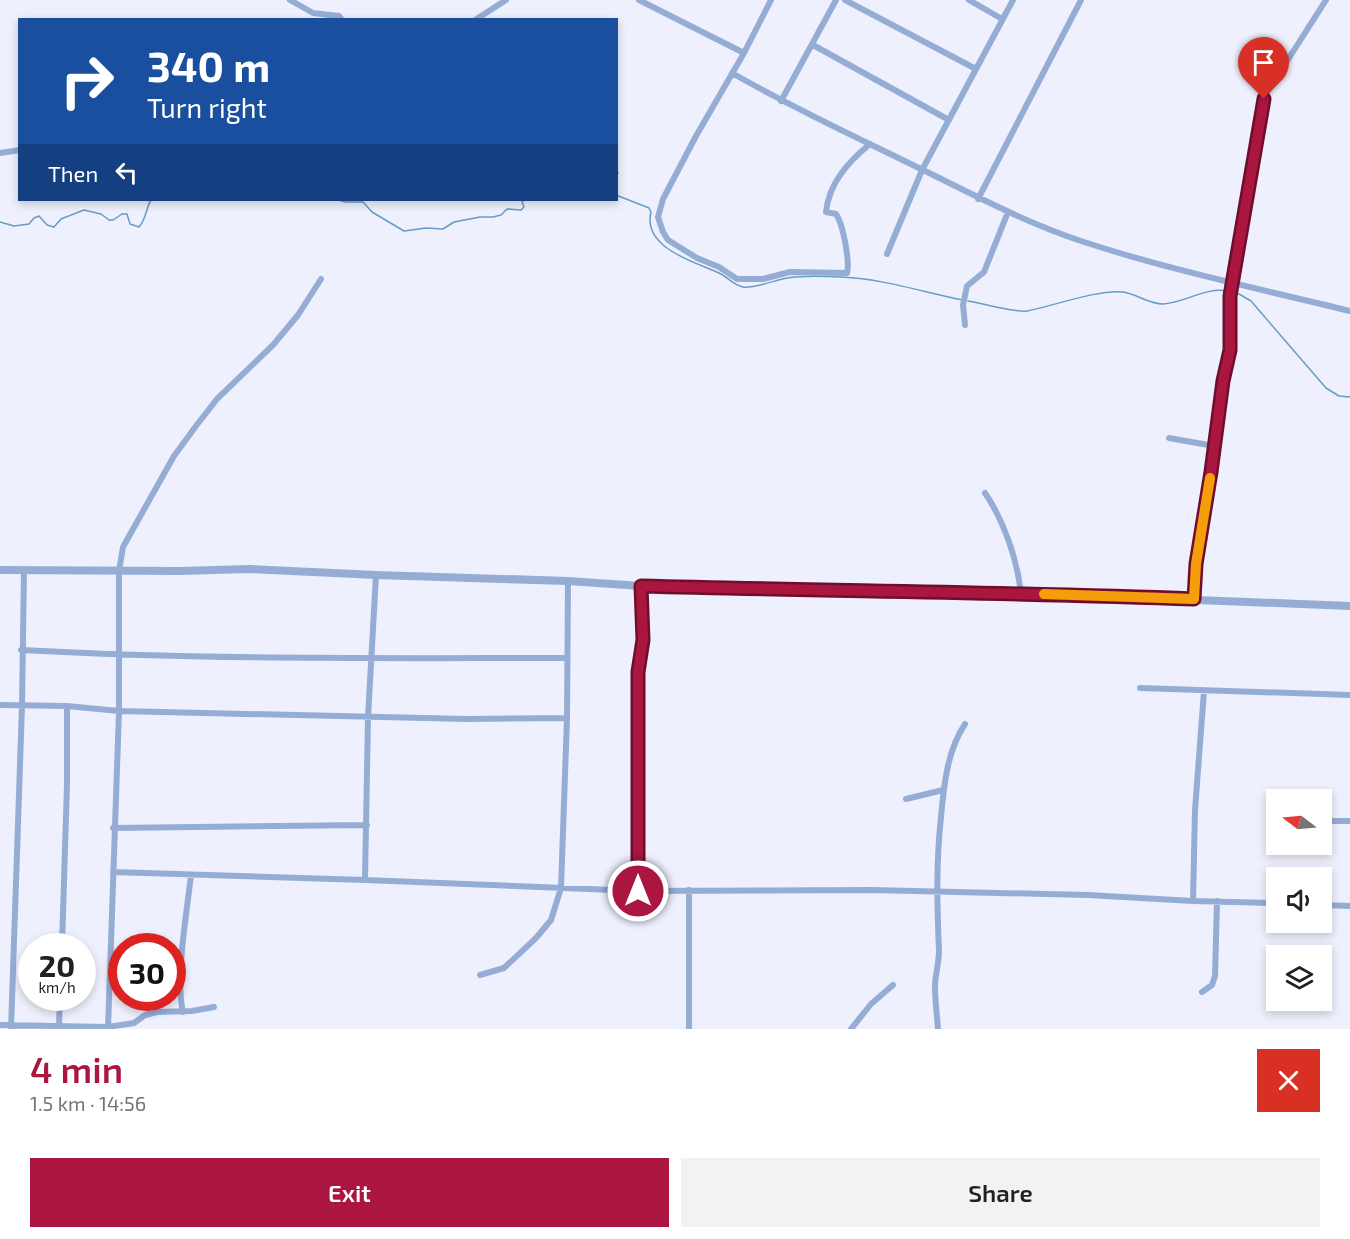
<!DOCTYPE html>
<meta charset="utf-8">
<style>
:root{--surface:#fff;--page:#f2f2f2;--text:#202124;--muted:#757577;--accent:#ab1641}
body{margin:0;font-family:"Exo 2",sans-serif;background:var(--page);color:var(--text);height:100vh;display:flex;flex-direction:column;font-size:22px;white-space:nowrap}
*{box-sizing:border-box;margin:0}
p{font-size:20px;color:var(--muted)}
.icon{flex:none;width:33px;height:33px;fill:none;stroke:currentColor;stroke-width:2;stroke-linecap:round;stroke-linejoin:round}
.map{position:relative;height:1029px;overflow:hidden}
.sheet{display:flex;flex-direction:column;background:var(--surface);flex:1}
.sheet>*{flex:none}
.banner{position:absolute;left:18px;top:18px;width:600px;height:183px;border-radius:0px;box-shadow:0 3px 9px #0003;background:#1a4fa0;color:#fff;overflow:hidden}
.needle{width:39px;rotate:286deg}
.buttons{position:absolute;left:1266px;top:789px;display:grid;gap:12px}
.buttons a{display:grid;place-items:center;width:66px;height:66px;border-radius:0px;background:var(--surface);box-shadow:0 3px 9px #0003;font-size:30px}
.speed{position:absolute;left:18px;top:933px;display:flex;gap:12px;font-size:30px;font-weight:700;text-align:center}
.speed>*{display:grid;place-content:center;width:78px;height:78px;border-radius:50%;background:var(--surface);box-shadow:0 3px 9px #0003;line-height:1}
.speed small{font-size:15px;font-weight:400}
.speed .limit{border:9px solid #d22;background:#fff;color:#111}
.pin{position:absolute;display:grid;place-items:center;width:51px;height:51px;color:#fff;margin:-62px -26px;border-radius:50% 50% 50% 0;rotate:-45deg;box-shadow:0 0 6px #0007}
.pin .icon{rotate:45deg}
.me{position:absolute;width:66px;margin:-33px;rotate:0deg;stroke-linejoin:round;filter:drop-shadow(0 0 4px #0008)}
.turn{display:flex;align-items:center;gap:21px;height:126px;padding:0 30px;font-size:27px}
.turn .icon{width:78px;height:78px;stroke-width:2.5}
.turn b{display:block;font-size:42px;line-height:51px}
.then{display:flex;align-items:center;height:57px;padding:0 30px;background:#0003;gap:12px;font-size:22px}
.round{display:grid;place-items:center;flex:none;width:63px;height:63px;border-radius:0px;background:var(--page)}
.head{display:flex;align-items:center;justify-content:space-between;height:102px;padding:0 30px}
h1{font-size:36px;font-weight:600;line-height:45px;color:var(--accent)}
.primary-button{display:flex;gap:12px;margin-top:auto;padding:12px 30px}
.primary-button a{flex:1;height:69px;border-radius:0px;background:var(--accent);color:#fff;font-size:24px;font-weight:600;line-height:69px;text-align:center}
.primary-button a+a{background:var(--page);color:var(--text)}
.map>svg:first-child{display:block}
</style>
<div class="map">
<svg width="1350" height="1029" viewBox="0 0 1350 1029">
<rect width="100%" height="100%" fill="#eef0fd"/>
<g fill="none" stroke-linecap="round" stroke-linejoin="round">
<path stroke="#679cc4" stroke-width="1.5" d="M616,168L618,173L616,176
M616,195L649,208L651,212C642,248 695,262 719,273C728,277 733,285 743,287C752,289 776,280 787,278C804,275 824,276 842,277C883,279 923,292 963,300
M339,200L345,202H363L372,212L404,231L426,228L443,229L454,222L480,217H493L501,215L507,209L521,210L524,207L522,202L524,200
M527,200H532
M0,222L14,226L29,224L34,218L39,216L47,225L54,227L61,219L84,210L101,214L109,220H113L122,214H127L130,224L139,227C146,220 146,208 151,200
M1231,292L1239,294L1251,301L1326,388L1339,396L1350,397
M968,301C982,303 1015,313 1027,311C1053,306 1099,289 1123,292C1137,294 1148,304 1163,304C1184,303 1206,287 1226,291"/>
<path stroke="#95add5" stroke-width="6" d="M290,0L313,13L339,16L342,20
M639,0L744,53
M771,0L744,53L696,136L663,199L658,217L663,232L668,240L697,258L719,267L737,279H763L790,272L847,273C850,261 843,224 836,214L826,212C829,183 848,162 870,144
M845,0L976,69
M969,0L1002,19
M475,20L506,0
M813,45L949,120
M732,73C793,108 856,137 919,168C972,194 1024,222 1081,241C1169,270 1260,289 1350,311
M781,101L836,0
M0,153L20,150
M978,199L1081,0
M887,254L922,170L1013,0
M965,325L963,305L967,286L984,272L1008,212
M1169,438L1214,446
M985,493C1004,521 1017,559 1021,593
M1194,599L1196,564L1211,472L1223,381L1230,350L1229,296L1262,105L1266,94L1326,0
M21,650C203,660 385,658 567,658
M1140,688L1350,695
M0,705L67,706L119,711L467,719L567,718
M906,799L943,790
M1322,821H1350
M113,828L367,825
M113,872L365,880L638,891L872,890L1088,895L1193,901L1276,903
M365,880L368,717L376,575
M638,891V672L642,643L641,586
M1193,901L1195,810L1204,691
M1322,905L1350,906
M62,946L67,784V706
M480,975L504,968L536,938L551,920L561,888L567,718L568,581
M1202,992L1212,985L1215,976L1217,901
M183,1012C175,979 187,911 191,875
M0,1025L108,1027L134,1023L145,1015L157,1012L192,1011L214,1007
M59,1026L60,998
M11,1029L22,706L24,571
M108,1029L119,711V571L123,547L174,456L196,426L217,399L273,345L298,315L321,279
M689,1029V890
M851,1029L871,1004L893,985
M938,1029C937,1015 935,1001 935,987C935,975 939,963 939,951C937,905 936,862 941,817C944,785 947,751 965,724"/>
<path stroke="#95add5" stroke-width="8" d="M0,570L180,571L250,569L376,575L568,581L641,586L868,592L1021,593L1350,606"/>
</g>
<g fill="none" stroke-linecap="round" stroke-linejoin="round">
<defs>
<path id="route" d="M638,891V672L643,640L641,586C825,591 1010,592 1194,599L1196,564L1211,472L1223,381L1230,350V296L1264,99"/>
</defs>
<use href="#route" stroke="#6f0e2a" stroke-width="15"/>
<use href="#route" stroke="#ab1641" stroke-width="10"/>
<path stroke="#f59e0b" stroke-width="10" d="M1044,594L1194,599L1196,564L1210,478"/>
</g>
</svg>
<div class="buttons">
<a><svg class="needle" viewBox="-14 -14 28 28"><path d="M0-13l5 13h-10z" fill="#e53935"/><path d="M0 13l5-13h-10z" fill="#757577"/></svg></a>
<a><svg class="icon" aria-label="sound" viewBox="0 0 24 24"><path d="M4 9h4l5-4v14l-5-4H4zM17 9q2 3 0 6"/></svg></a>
<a><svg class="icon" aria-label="layers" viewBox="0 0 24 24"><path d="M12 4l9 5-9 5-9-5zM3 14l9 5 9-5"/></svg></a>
</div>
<div class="speed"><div>20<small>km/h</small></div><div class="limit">30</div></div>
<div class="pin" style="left:1264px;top:99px;background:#d93025"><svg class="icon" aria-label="arrive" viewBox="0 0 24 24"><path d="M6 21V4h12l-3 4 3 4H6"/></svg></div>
<svg class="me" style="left:638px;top:891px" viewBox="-20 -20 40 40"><circle r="17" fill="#ab1641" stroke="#fff" stroke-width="3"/><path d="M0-11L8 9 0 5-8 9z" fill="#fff"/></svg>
<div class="banner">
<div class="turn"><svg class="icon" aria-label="right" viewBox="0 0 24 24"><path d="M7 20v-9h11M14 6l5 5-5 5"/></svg><div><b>340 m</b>Turn right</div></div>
<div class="then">Then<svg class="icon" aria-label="left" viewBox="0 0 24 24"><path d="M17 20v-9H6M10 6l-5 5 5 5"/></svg></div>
</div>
</div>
<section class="sheet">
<div class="head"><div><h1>4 min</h1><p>1.5 km · 14:56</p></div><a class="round" style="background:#d93025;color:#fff"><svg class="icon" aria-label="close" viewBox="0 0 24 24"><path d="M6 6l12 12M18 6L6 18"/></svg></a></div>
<div class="primary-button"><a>Exit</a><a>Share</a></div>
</section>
